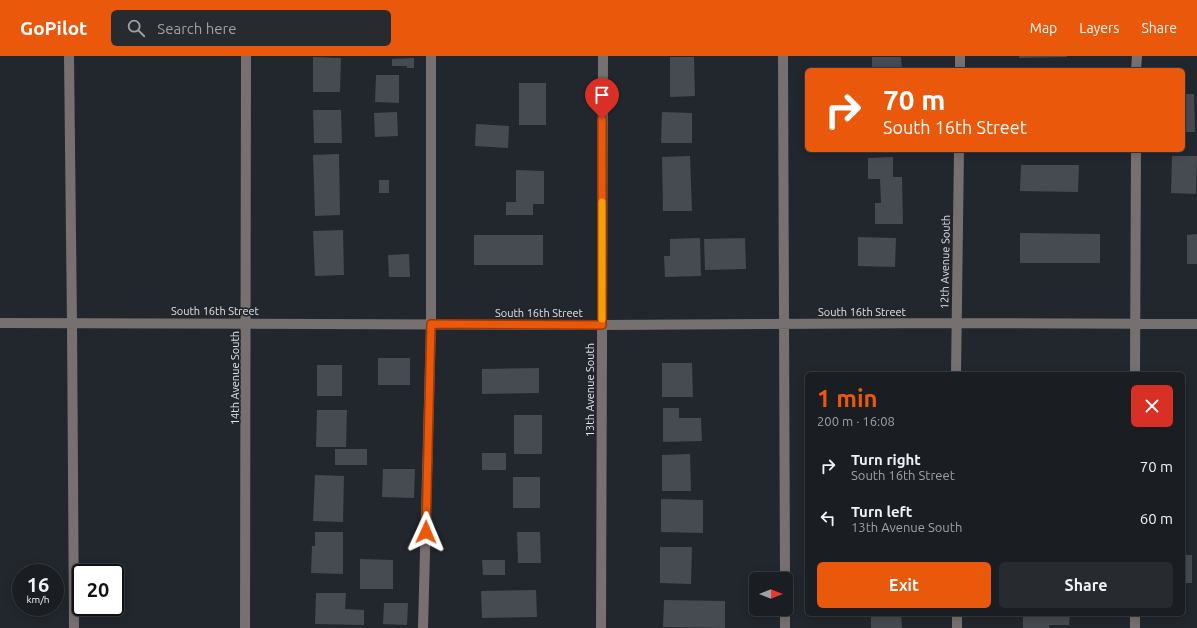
<!DOCTYPE html>
<meta charset="utf-8">
<style>
:root{--surface:#1a1d22;--page:#272a2f;--text:#f1f3f6;--muted:#9fa2a5;--line:#383b40;--accent:#ea580c}
body{margin:0;font-family:Ubuntu,sans-serif;background:var(--page);color:var(--text);height:100vh;display:flex;flex-direction:column;font-size:15px;white-space:nowrap}
*{box-sizing:border-box;margin:0}
p{font-size:13px;color:var(--muted)}
.icon{flex:none;width:22px;height:22px;fill:none;stroke:currentColor;stroke-width:2;stroke-linecap:round;stroke-linejoin:round}
.map{position:relative;flex:1;overflow:hidden}
.side{position:absolute;left:805px;top:316px;width:380px;height:244px;display:flex;flex-direction:column;background:var(--surface);border-radius:6px;box-shadow:0 2px 10px #0003,0 0 0 1px var(--line)}
.side>*{flex:none}
.guide{position:absolute;left:805px;top:12px;width:380px;height:84px;border-radius:6px;box-shadow:0 2px 10px #0003,0 0 0 1px var(--line);background:#ea580c;color:#fff;overflow:hidden}
.needle{width:26px;rotate:90deg}
.buttons{position:absolute;left:749px;top:516px;display:grid;gap:8px}
.buttons a{display:grid;place-items:center;width:44px;height:44px;border-radius:6px;background:var(--surface);box-shadow:0 2px 10px #0003,0 0 0 1px var(--line);font-size:20px}
.speed{position:absolute;left:12px;top:508px;display:flex;gap:8px;font-size:20px;font-weight:700;text-align:center}
.speed>*{display:grid;place-content:center;width:52px;height:52px;border-radius:50%;background:var(--surface);box-shadow:0 2px 10px #0003,0 0 0 1px var(--line);line-height:1}
.speed small{font-size:10px;font-weight:400}
.speed .limit{border:2px solid #111;border-radius:6px;background:#fff;color:#111}
.pin{position:absolute;display:grid;place-items:center;width:34px;height:34px;color:#fff;margin:-41px -17px;border-radius:50% 50% 50% 0;rotate:-45deg;box-shadow:0 0 4px #0007}
.pin .icon{rotate:45deg}
.me{position:absolute;width:44px;margin:-22px;rotate:1deg;stroke-linejoin:round;filter:drop-shadow(0 0 3px #0008)}
.turn{display:flex;align-items:center;gap:14px;height:84px;padding:0 12px;font-size:18px}
.turn .icon{width:52px;height:52px;stroke-width:2.5}
.turn b{display:block;font-size:28px;line-height:34px}
.round{display:grid;place-items:center;flex:none;width:42px;height:42px;border-radius:6px;background:var(--page)}
.overview{display:flex;align-items:center;justify-content:space-between;height:68px;padding:0 12px}
h1{font-size:24px;font-weight:700;line-height:30px;color:var(--accent)}
.action{display:flex;gap:8px;margin-top:auto;padding:8px 12px}
.action a{flex:1;height:46px;border-radius:6px;background:var(--accent);color:#fff;font-size:16px;font-weight:700;line-height:46px;text-align:center}
.action a+a{background:var(--page);color:var(--text)}
ul{padding:0;list-style:none}
li{display:flex;align-items:center;gap:12px;height:52px;padding:0 12px}
li div{flex:1}
li b{display:block;font-size:15px}
li em{font-style:normal}
header{display:flex;align-items:center;gap:24px;box-sizing:border-box;height:56px;padding:0 20px;background:var(--accent);color:#fff}
header strong{font-size:19px}
nav{display:flex;gap:22px;margin-inline-start:auto;font-size:14px}
.search{width:280px;height:36px;background:var(--page);display:flex;align-items:center;gap:10px;box-sizing:border-box;padding:0 14px;border-radius:6px;color:var(--muted);font-size:15px}
.map>svg:first-child{display:block}
</style>
<header>
<strong>GoPilot</strong>
<div class="search"><svg class="icon" aria-label="search" viewBox="0 0 24 24"><circle cx="10" cy="10" r="6"/><path d="M15 15l6 6"/></svg>Search here</div>
<nav><a>Map</a><a>Layers</a><a>Share</a></nav>
</header>
<div class="map">
<svg width="1197" height="572" viewBox="0 0 1197 572">
<rect width="100%" height="100%" fill="#22272d"/>
<path fill="#464b52" d="M1019,0H1067V1L1019,2Z
M313,1L341,2L340,36H313Z
M670,1H694L695,40L670,41Z
M872,1H901L902,14H872Z
M414,2V12H407V10H392V3Z
M376,19H399V47L375,46Z
M519,27H546V69H519Z
M1183,38H1194L1195,76H1183Z
M313,54H341L342,87H314Z
M397,56L398,80L375,81L374,57Z
M662,56L692,57V87H661Z
M476,68L509,70L508,92L475,90Z
M339,98L340,159L315,160L313,99Z
M690,100L692,155H663L662,101Z
M1172,100H1197L1196,138L1171,137Z
M893,101V121H902L903,168H875V147H881L880,123H868V102Z
M1021,109H1079L1078,136L1020,135Z
M516,114L544,115V148H533V159H506V146H516Z
M379,124H389V137H379Z
M343,174L344,219L315,220L313,175Z
M1020,177L1100,178V207H1020Z
M1197,178V208H1187V179Z
M474,179H543V209H474Z
M858,181L896,182L895,211L858,210Z
M700,182L701,220L665,221L664,200H670V183Z
M745,182L746,213L705,214L704,183Z
M409,198L410,221H389L388,199Z
M378,302H410V329H378Z
M662,307H692L693,341H662Z
M317,309H342V340H317Z
M539,312V337L482,338V313Z
M663,352H679V362H701L702,385L663,386Z
M317,354H347L346,391H316Z
M514,359H542V398H514Z
M335,393H367V409H335Z
M482,397H506V414H482Z
M690,398L691,435H662V399Z
M383,413H415L414,442L382,441Z
M315,419L344,420L343,466L313,465Z
M513,421H540V452H513Z
M661,443L703,444V477L661,476Z
M315,476H343V518L311,517L312,490H315Z
M517,476H540L541,507H518Z
M660,491H692L691,528L660,527Z
M1183,499H1192V527H1183Z
M360,503L393,504V533H360Z
M482,504H505V519H483Z
M536,534L537,561L482,562L481,535Z
M316,537H346L345,553L364,554V569L315,568Z
M664,544L725,545V572L663,571Z
M384,547H408L407,569L383,568Z
M871,558H901L902,572H871Z
M1023,558H1070L1069,569H1049V572H1023Z"/>
<g fill="none" stroke-linecap="round" stroke-linejoin="round">
<path stroke="#767170" stroke-width="10" d="M69,0L72,267L74,572
M783,0L785,523
M960,14V0
M1136,14L1137,0
M0,267L602,269L956,267L1197,268
M956,318L959,94
M1135,318L1136,94
M785,553V572
M957,558V572
M1135,558V572
M245,572L246,0
M423,572L431,268V0
M601,572L603,0"/>
</g>
<g fill="none" stroke-linecap="round" stroke-linejoin="round">
<defs>
<path id="route" d="M426,476L431,268L602,269V63"/>
</defs>
<use href="#route" stroke="#983908" stroke-width="10"/>
<use href="#route" stroke="#ea580c" stroke-width="7"/>
<path stroke="#f59e0b" stroke-width="7" d="M602,263V146"/>
</g>
<g text-anchor="middle" stroke-width="3.5" stroke-linejoin="round" paint-order="stroke">
<g font-size="11" fill="#e1e4e8" stroke="#22272d">
<text transform="translate(945 206) rotate(-89)" y="4">12th Avenue South</text>
<text x="215" y="259">South 16th Street</text>
<text x="862" y="260">South 16th Street</text>
<text x="539" y="261">South 16th Street</text>
<text transform="translate(235 322) rotate(-90)" y="4">14th Avenue South</text>
<text transform="translate(590 334) rotate(-90)" y="4">13th Avenue South</text>
</g>
</g>
</svg>
<div class="buttons">
<a><svg class="needle" viewBox="-14 -14 28 28"><path d="M0-13l5 13h-10z" fill="#e53935"/><path d="M0 13l5-13h-10z" fill="#9fa2a5"/></svg></a>
</div>
<div class="speed"><div>16<small>km/h</small></div><div class="limit">20</div></div>
<div class="pin" style="left:602px;top:63px;background:#d93025"><svg class="icon" aria-label="arrive" viewBox="0 0 24 24"><path d="M6 21V4h12l-3 4 3 4H6"/></svg></div>
<svg class="me" style="left:426px;top:476px" viewBox="-20 -20 40 40"><path d="M0-17L14 15 0 8-14 15z" fill="#ea580c" stroke="#fff" stroke-width="4"/></svg>
<div class="guide">
<div class="turn"><svg class="icon" aria-label="right" viewBox="0 0 24 24"><path d="M7 20v-9h11M14 6l5 5-5 5"/></svg><div><b>70 m</b>South 16th Street</div></div>
</div>
<section class="side">
<div class="overview"><div><h1>1 min</h1><p>200 m · 16:08</p></div><a class="round" style="background:#d93025;color:#fff"><svg class="icon" aria-label="close" viewBox="0 0 24 24"><path d="M6 6l12 12M18 6L6 18"/></svg></a></div>
<ul>
<li><svg class="icon" aria-label="right" viewBox="0 0 24 24"><path d="M7 20v-9h11M14 6l5 5-5 5"/></svg><div><b>Turn right</b><p>South 16th Street</p></div><em>70 m</em></li>
<li><svg class="icon" aria-label="left" viewBox="0 0 24 24"><path d="M17 20v-9H6M10 6l-5 5 5 5"/></svg><div><b>Turn left</b><p>13th Avenue South</p></div><em>60 m</em></li>
</ul>
<div class="action"><a>Exit</a><a>Share</a></div>
</section>
</div>
